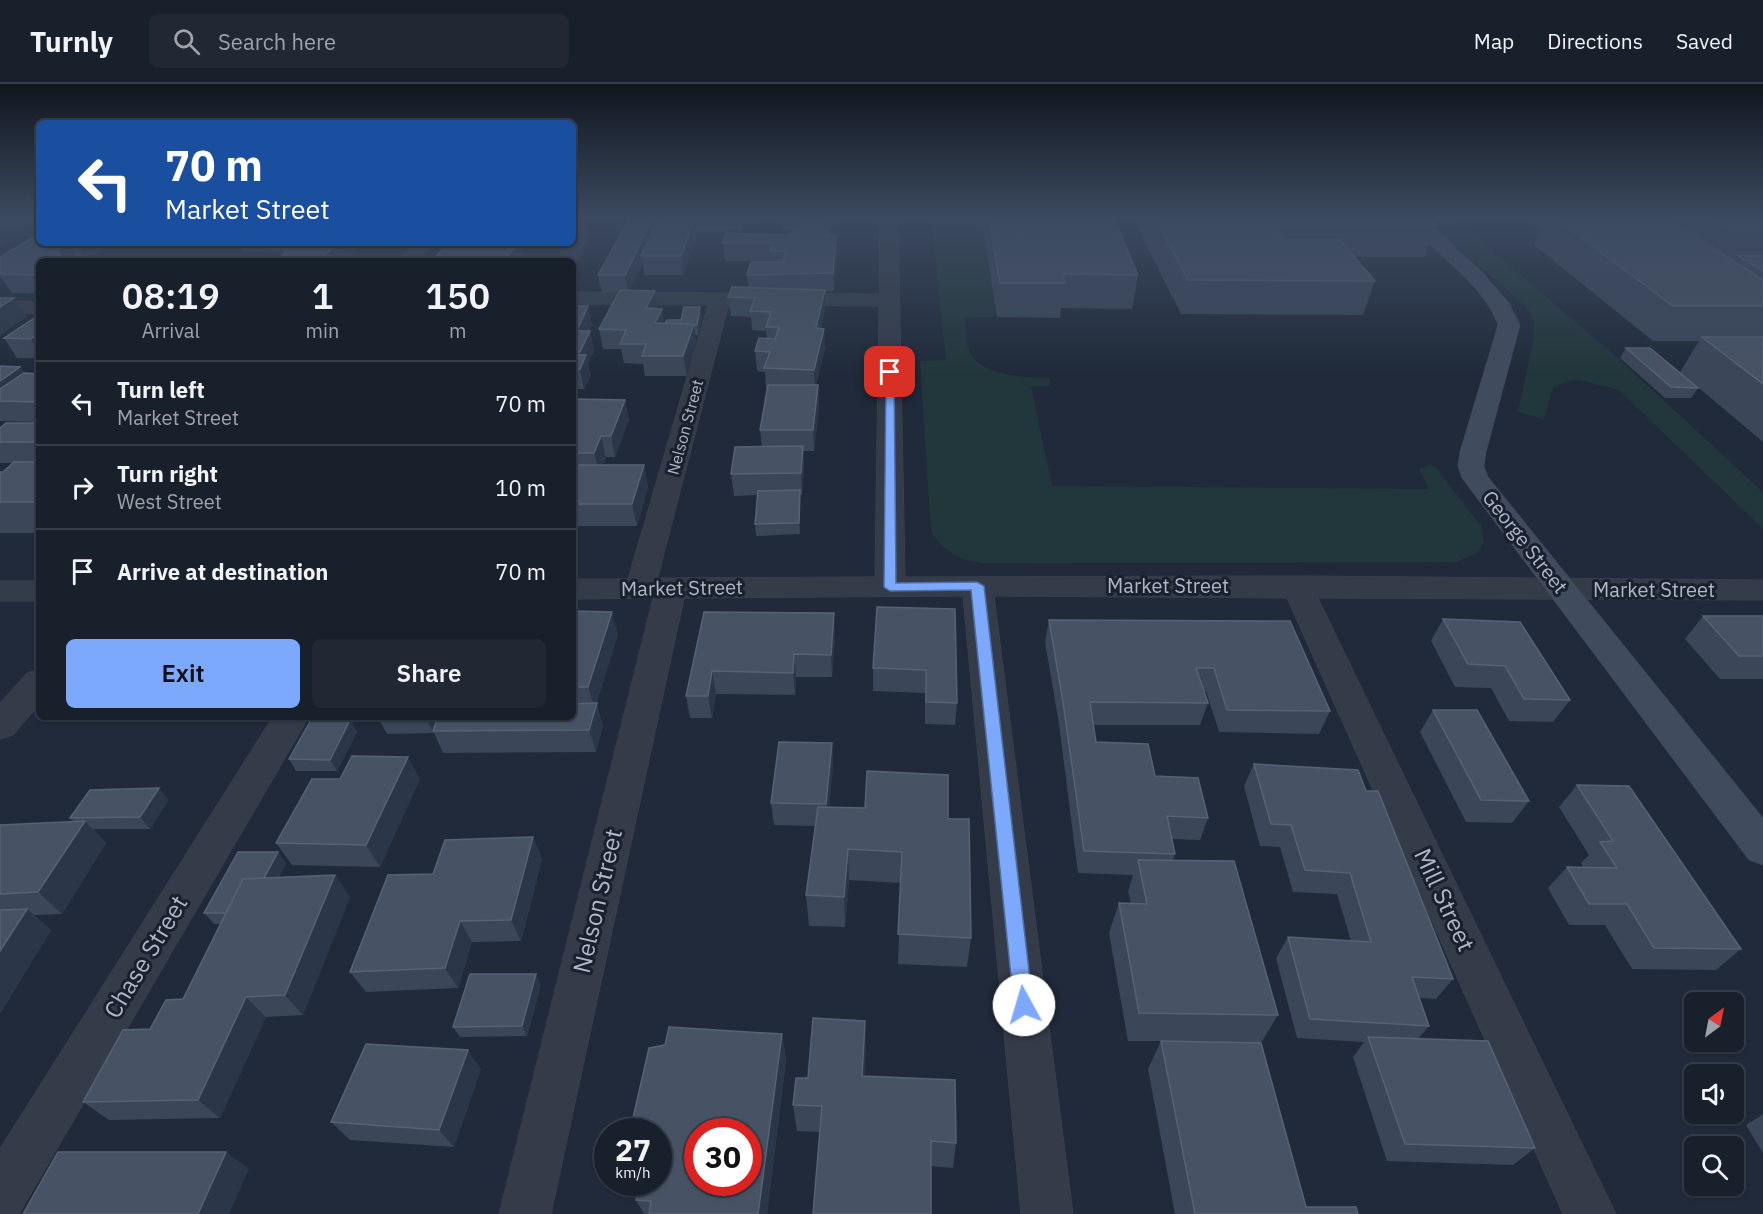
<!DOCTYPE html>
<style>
:root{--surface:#18202c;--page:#212834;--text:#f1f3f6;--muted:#9fa3a9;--line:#363e48;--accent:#7da9fd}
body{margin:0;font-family:"IBM Plex Sans",sans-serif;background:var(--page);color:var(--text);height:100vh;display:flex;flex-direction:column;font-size:22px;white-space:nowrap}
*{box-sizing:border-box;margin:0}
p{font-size:20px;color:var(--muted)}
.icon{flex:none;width:33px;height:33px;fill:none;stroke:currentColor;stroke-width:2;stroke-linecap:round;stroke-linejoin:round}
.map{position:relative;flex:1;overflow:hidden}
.sheet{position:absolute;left:36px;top:174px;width:540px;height:462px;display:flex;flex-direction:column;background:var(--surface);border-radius:9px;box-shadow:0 2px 4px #0004,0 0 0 2px var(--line)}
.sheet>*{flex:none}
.banner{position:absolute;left:36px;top:36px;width:540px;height:126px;border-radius:9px;box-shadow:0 2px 4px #0004,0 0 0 2px var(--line);background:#1a4fa0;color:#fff;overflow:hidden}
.needle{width:39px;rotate:32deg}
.controls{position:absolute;left:1684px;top:908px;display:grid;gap:12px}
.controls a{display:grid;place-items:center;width:60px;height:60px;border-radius:9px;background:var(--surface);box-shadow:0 2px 4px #0004,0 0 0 2px var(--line);font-size:30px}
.speed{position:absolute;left:594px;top:1034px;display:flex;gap:12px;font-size:30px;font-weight:700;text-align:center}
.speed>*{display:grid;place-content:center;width:78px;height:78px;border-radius:50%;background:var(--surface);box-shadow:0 2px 4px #0004,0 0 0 2px var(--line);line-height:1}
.speed small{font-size:15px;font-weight:400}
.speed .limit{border:9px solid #d22;background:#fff;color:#111}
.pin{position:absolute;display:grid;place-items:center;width:51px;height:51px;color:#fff;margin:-26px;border-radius:12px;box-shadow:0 3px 9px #0006}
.me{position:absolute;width:66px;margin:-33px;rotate:354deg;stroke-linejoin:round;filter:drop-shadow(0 0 4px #0008)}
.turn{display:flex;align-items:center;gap:21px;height:126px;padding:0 30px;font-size:27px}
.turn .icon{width:78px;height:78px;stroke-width:2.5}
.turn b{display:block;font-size:42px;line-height:51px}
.eta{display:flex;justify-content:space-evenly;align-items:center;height:102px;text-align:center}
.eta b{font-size:36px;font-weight:600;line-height:42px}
.cta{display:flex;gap:12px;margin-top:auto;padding:12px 30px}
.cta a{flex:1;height:69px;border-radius:9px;background:var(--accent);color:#111;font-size:24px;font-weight:600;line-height:69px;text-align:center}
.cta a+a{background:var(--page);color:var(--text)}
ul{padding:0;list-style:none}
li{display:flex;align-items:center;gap:18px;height:84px;padding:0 30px;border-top:2px solid var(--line)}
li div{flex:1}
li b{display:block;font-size:22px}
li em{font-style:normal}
header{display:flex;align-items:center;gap:36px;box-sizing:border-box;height:84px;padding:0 30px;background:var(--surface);border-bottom:2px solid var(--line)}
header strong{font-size:28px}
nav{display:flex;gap:33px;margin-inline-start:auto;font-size:21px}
.search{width:420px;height:54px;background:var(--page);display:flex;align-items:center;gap:15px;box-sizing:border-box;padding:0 21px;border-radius:9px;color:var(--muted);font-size:22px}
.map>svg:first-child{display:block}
</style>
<header>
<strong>Turnly</strong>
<div class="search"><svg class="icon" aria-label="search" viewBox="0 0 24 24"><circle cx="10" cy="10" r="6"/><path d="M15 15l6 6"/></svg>Search here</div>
<nav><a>Map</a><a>Directions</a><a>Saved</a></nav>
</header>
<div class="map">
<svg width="1763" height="1130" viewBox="0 0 1763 1130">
<rect width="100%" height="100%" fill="#202a3a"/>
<path fill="#22373b" d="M931,132H981L997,233L965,234C966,244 965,257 969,266C979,293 1026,293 1050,294L1051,302H1031L1052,402L1429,405L1419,385L1430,381L1436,384L1481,442L1484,459L1476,469L1457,478L981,479C959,475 941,467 931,446L920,277L946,276Z
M1425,132H1451L1619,275L1763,408V445L1619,306L1579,296L1565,298L1553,304L1544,335L1518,328L1534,252V237L1528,225Z"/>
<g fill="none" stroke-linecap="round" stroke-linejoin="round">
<defs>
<path id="minor" d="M880,132H898L905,493L1297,492L1763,496V516L1318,514L1616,1130H1563L1287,514L994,512L1073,1130H1021L963,512L684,514L551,1130H499L653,514L573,515V495H628L708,221L573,220V208L879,210ZM729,221L879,222L875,493L658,494Z
M573,140L587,144L590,148L578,177L573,182V177H558L567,159H573Z
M414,159H434L418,177H397Z
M0,216L39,218V230L0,228Z
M0,497H39V517H0Z
M39,586V621L13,651L0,655V619L27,589Z
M273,633H309L19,1130H0V1065Z"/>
<path id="secondary" d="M1404,132H1423L1483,189L1509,219L1520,241L1486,368L1484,382L1488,393L1763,734V781L1749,776L1462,394L1458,382L1460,368L1498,241C1481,195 1432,171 1404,132Z"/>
</defs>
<use href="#minor" stroke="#3d4554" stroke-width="1"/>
<use href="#secondary" stroke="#3d4554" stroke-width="1"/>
<use href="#minor" fill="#343c4a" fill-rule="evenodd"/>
<use href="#secondary" fill="#414b5e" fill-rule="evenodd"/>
</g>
<path fill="#3b4659" d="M631,132H755L754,139H742L741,146L696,147L697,151L683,191H644L643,179L629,206L655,207L658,225L664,239L702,233L698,251H695L696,259L687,292H645L643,280L624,279L621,265H603L599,245L618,209H602L598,191Z
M776,132H840L839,141H833L831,152H836L837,170L834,207L825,208V225L821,244L825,264L816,301H818L819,322L814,367H803L804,383L802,411H800V450L756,452L755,440L757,411L734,412L731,390L762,363L760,346L768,304H766L765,288L757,287L755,267L767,255L766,247L752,246L751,233L731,232L728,213L749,204L747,191L771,177H725L723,159L791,151L793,146H782L781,139H777Z
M981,132H1113L1138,191L1132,225L1061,224L1060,234L997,233Z
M1132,132H1427L1437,141L1424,173H1355L1375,197L1363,231L1181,230Z
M1521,132H1663L1675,140L1679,132H1763V358L1680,288L1699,257H1653L1534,161L1541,147Z
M39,150L113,159L88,175L39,177V209H12L0,192V173Z
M240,159H307L302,163H312L315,160V159H364L345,177H200L277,176L286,168L243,167Z
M573,222L592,241L589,247L594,266L588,280L591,291L584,305H573Z
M39,231V274H17L4,254Z
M1626,264L1698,304L1691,314H1665L1620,274Z
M0,282L20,283L24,289L39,290V338L0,337Z
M625,316L629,336L615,373H606L603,381H644L648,403L637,442H573V318Z
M39,339V449H0V388H3L13,379H0V344Z
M877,523L957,619L955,641L925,640V609L873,607V584Z
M573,527L618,550L596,619L603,642L596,668L443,669L434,649L387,650L378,633H573Z
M704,528L835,551L832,593H796L795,611L716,610L712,634H690L686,612Z
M1703,532H1763V595H1720L1685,555Z
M1443,535L1570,616L1553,638L1509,637L1491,604L1455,603L1431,557Z
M1049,536L1290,537L1330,627L1319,650L1219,648L1206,607H1203L1208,619L1200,641H1093L1096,658L1155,692L1208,734L1200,756L1172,755L1175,770L1173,776L1278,931L1261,959L1306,1123L1358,1130H1175L1148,985L1161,957H1128L1109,849L1119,819H1131L1128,807L1133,791L1078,789L1059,640L1045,558Z
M1433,626L1529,717L1512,739L1466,738L1420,648Z
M350,636L357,648L337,687H296L289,675Z
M832,659L833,681L829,723L948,735L971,854L967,883L898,880L901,799L849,796L845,843L809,842L806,811L815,742L774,741L771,719Z
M1254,680L1366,707L1453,895L1436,915L1419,914L1429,942L1418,955L1535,1064L1513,1081L1387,1077L1353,973L1364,958L1297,954L1276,874L1288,853L1351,857L1337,810L1293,808L1280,763L1260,762L1244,702Z
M340,695H420L380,783L292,781L276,759Z
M1577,701L1741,865L1716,886L1632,885L1605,841H1569L1548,804L1567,783H1583L1581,779L1589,771L1559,723Z
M159,704L168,716L150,745H93L106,759L62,830L34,831L51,846L1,928H0V741L74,738L70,734Z
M533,753L542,775L521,857L472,858L458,904L366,908L350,888L433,790Z
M278,768L286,779L279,793L335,791L350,813L303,931L266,933L220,1034L109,1036L83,1018L183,915L221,840H214L204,829Z
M541,900L527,952L460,953L453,943Z
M782,950L786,977L767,1130H644L636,1116Z
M866,964L864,992L956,1059L953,1084L931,1082L820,1048L797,1047L793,1021L808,994Z
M481,985L454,1063L350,1056L331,1038Z
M1763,1030V1069L1746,1041Z"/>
<path fill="#2b3648" d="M14,132H39V142L0,164V140Z
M654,132H656L658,147L641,172L643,179L628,209L625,191Z
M739,132H741L742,139L741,146Z
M831,132H833V141L828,169L827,151Z
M695,134L697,151L683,191L681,172Z
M836,152L837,170L834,207L833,189Z
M69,159L79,177L60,174L58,165Z
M75,159H113L86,177Z
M292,159H307L296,168Z
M338,159H364L345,177H318Z
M502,159H519L518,160L523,176L522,177H504Z
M825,206V225L817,263L816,244Z
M655,207L658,226L646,224Z
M14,214L27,233L0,251V223Z
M588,222L592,241L583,261L579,242Z
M700,223L702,233L698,251L697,241Z
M662,225L665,244L655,239Z
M694,240L696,259L687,292L683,272Z
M824,245L825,264L815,306L814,286Z
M590,247L594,266L588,280L591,291L584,305L580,285L583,278L580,268Z
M39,249V268L31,255Z
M20,283L34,303L0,317V297Z
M818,301L819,322L814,367L813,346Z
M625,316L629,336L615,373L611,352Z
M601,352L606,373L600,391L594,369Z
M803,362L804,383L802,411L801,389Z
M644,381L648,403L637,442L632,420Z
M800,406V450L799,439Z
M39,416V425L34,418Z
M612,528L618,550L595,625L588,603Z
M834,529L835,551L832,593L831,571Z
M794,570L796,593L795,611L793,589Z
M712,587L716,610L712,634L708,612Z
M597,619L603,642L596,668L589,646Z
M426,633H440L433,647V649Z
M350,636L357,648L337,687L330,676Z
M832,659L833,681L828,742L826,720Z
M408,673L420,695L380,783L366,761Z
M159,704L168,716L150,745L140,733Z
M85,737L106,759L62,830L38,808Z
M533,753L542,775L521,857L511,836Z
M848,765L849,796L845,843L844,813Z
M278,768L286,779L267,816L258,805Z
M335,791L350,813L303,931L285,911Z
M27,825L51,846L1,928L0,927V867Z
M460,837L472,858L458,904L445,884Z
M536,890L541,900L527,952L522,942Z
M246,913L266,933L220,1034L198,1016Z
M865,937L866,964L863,1018L862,992Z
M782,950L786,977L767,1130H758Z
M468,966L481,985L454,1063L439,1046Z
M226,1068L249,1085L229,1130H198Z"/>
<path fill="#475365" stroke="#576274" stroke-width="1.5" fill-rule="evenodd" d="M0,132H14L0,140Z
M631,132H654L625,191H598Z
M798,132H831L827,151L836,152L833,189L747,191L751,178H783L786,167H770L772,159H723L726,149L791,151Z
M988,132H1113L1138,191L1062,190L1065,199H1000Z
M1154,132H1427L1437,141H1273L1285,156H1340L1375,197L1188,196Z
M1552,132H1663L1763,196V222H1673Z
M1706,132H1763V146H1729Z
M658,134H695L681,172H641Z
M39,150V159H68L58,165L60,174L149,177H39V191L1,190L0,173Z
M316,159H338L318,177H200L201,176L236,177L239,175L277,176L292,162L312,163Z
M448,159H517L504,177H432Z
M1738,172H1763V187Z
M732,203L825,206L816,244L824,245L814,286L764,284L770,268L755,267L759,254L775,255L779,243H766L771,228L750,227L755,214L728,213Z
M620,206L655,207L646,224L662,225L655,239L694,240L683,272H642L646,260H620L626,246L599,245Z
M0,214H14L0,223Z
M573,222H588L579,242H573Z
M684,223H700L697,241H693L694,240L665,239L667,236H681Z
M39,231V249L31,255L4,254Z
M573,247H590L580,268H573Z
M1702,253H1763V300Z
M1626,264H1650L1698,304L1671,303Z
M573,271H586L580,285H573Z
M0,282L20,283L0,297Z
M24,289L39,290V318L0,317V305Z
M768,301H818L813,346H760Z
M574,315L625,316L611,352H601L594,369H573V318Z
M6,339H39V358H0V344Z
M803,362L801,389L731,390L735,363Z
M14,378H39V416L34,418H0V388H3Z
M573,381H644L632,420H573Z
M800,406L799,439L755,440L758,407Z
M877,523L955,525L957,619L926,618V586L873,584Z
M573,527L612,528L588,603H573Z
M704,528L834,529L831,571L794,570L793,589L712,587L708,612H686Z
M1703,532H1763V572H1739Z
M1443,535L1520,538L1570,616L1524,615L1505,582L1468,580Z
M1049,536L1290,537L1330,627L1227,626L1214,584H1196L1208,619L1090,618L1096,658L1148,660L1155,692L1198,694L1208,734L1167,732L1175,770L1084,767L1063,618Z
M597,619L589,646L433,647L438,633H573V620Z
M1433,626H1477L1529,717L1481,716Z
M311,636H350L330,676L289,675Z
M779,658L832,659L826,720L771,719Z
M352,672L408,673L366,761L276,759L312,695H340Z
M1254,680L1358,686L1366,707H1378L1453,895L1412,893L1429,942L1310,935L1288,853L1371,858L1350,789L1305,786L1291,741L1271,740Z
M867,687L948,691V735H969L971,854L898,850L902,768L848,765L844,813L806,811L818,723L865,724Z
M1577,701L1629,702L1741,865L1654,864L1627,820H1589L1567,783L1617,784L1600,758L1613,757Z
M159,704L140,733L70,734L90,706Z
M85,737L38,808L0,810V741Z
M533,753L511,836L460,837L445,884L350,888L388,791L433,790L445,756Z
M238,768H278L264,794L243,795L226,829H204Z
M1138,776L1234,777L1278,931L1139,929L1119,819L1147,820Z
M335,791L285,911L246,913L198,1016L83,1018L123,946L150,945L166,916L183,915L243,795Z
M27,825L0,867V826Z
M470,890H536L522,942L453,943Z
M813,934L865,937L862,992L955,996L956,1059L931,1057V1130H813L822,1022L793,1021L796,994H808Z
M669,943L782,950L758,1130H649L651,1117L636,1116L640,1098H658V1047H630L649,964L665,961ZM698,1047H748V1098H698Z
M1368,953L1488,957L1535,1064L1405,1060Z
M1161,957L1261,959L1306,1123H1356L1358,1130H1195Z
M366,960L468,966L439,1046L331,1038Z
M58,1068H226L198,1130H23Z"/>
<linearGradient id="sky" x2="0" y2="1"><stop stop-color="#121720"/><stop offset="0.46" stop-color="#3c4a60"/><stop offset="1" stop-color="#3c4a60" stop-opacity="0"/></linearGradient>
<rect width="1763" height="290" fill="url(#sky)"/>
<path fill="#7da9fd" stroke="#516ea4" stroke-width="1.5" d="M886,286L894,288L896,499L977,498L984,502L1033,921L1031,927L1024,930L1017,927L1014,921L971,506L890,507L884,503Z"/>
<g text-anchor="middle" stroke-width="6" stroke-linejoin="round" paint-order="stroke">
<g font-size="16" fill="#aeb7c7" stroke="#19212f">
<text transform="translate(685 343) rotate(-75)" y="6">Nelson Street</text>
</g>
<g font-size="20" fill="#aeb7c7" stroke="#19212f">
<text transform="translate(1525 458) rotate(52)" y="7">George Street</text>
<text x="1168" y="509">Market Street</text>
<text transform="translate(682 504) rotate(-1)" y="7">Market Street</text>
<text x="1654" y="513">Market Street</text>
</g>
<g font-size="24" fill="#aeb7c7" stroke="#19212f">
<text transform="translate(1444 816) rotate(65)" y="8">Mill Street</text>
<text transform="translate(598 817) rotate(-77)" y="8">Nelson Street</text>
<text transform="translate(146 873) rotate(-59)" y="8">Chase Street</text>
</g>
</g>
</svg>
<div class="controls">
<a><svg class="needle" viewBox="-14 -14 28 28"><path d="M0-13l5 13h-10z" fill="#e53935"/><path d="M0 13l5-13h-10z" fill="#9fa3a9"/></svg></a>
<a><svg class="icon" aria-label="sound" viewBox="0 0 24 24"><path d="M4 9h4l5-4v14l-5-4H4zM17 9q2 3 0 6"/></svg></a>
<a><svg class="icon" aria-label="search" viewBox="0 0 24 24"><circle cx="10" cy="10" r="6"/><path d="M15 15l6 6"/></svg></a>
</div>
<div class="speed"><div>27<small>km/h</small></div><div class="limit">30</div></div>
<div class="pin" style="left:890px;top:288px;background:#d93025"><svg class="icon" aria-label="arrive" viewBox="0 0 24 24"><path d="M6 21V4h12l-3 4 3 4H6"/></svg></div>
<svg class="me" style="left:1024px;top:921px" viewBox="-20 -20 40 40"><circle r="19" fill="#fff"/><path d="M0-13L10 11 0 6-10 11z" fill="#7da9fd"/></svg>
<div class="banner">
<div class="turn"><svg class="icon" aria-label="left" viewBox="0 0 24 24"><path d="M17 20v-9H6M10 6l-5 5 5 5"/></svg><div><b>70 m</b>Market Street</div></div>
</div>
<section class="sheet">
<div class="eta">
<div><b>08:19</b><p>Arrival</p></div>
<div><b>1</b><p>min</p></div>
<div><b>150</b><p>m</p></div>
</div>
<ul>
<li><svg class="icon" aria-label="left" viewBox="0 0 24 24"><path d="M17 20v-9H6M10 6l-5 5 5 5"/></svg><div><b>Turn left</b><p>Market Street</p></div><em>70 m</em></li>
<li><svg class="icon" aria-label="right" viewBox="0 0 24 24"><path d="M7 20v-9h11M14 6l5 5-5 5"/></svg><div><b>Turn right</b><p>West Street</p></div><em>10 m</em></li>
<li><svg class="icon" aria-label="arrive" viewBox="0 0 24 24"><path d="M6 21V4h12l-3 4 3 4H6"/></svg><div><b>Arrive at destination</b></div><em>70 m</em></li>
</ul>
<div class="cta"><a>Exit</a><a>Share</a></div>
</section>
</div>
